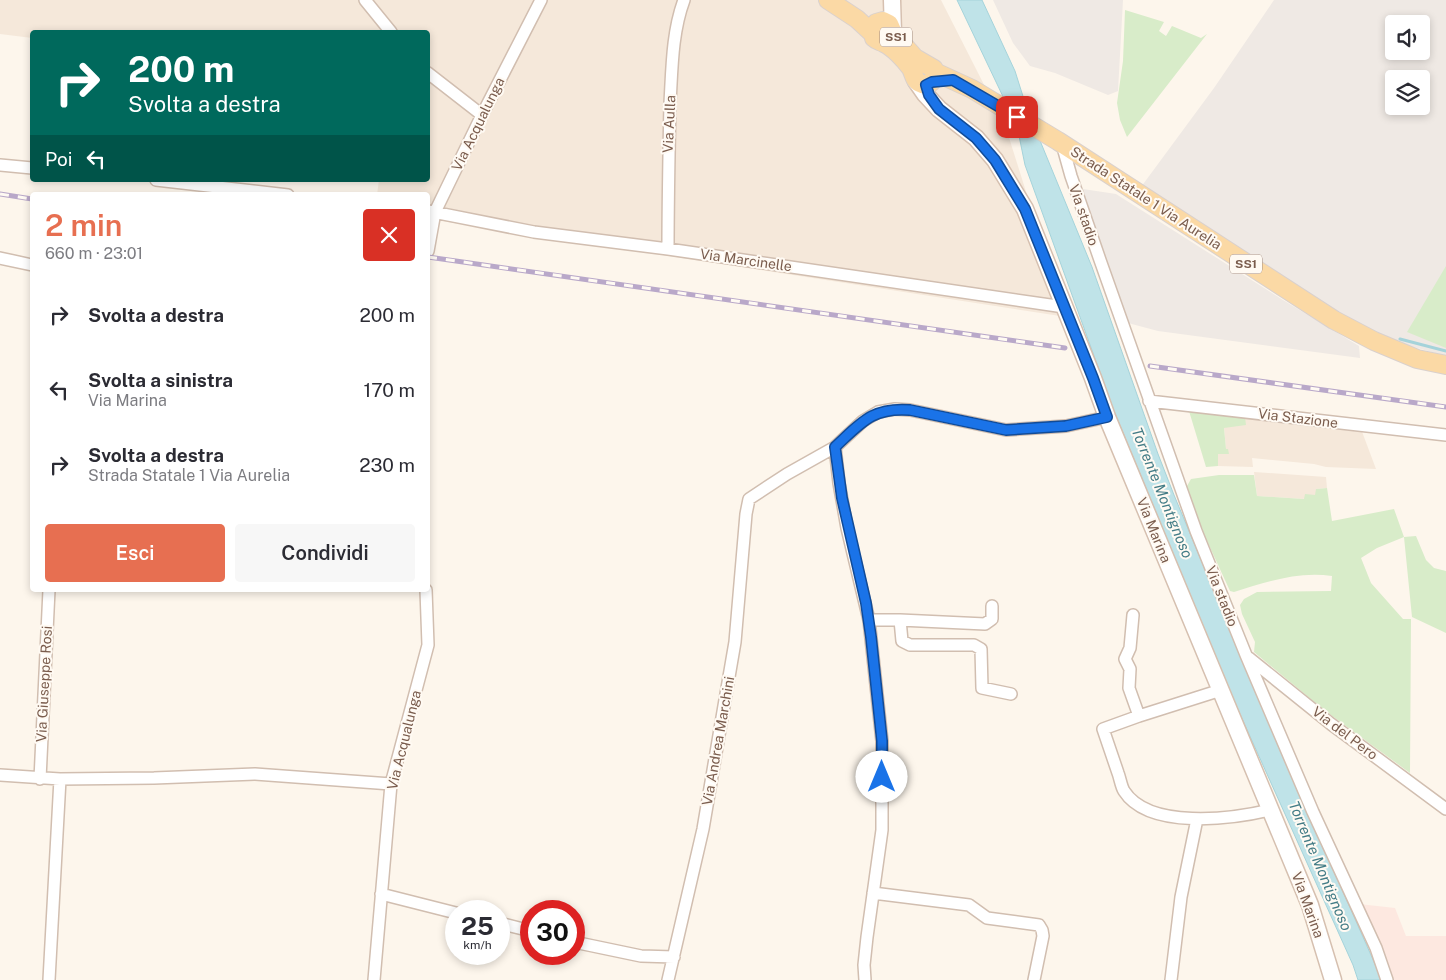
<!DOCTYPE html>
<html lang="it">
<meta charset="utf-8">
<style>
:root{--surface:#fff;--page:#f7f7f7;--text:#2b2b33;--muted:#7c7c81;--accent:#e76f51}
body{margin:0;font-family:"Public Sans",sans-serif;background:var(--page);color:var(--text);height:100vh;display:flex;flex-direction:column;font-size:19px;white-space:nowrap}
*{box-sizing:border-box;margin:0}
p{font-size:16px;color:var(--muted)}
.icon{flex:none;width:28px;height:28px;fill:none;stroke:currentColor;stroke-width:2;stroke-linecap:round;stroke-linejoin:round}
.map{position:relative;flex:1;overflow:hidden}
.side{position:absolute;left:30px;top:192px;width:400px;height:400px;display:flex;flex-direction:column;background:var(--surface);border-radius:5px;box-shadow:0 2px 8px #0003}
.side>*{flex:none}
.banner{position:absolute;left:30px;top:30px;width:400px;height:152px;border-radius:5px;box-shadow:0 2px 8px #0003;background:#00695c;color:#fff;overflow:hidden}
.controls{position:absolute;left:1385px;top:15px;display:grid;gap:10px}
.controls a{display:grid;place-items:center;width:45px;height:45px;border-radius:5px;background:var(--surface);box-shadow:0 2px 8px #0003;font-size:25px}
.speed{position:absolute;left:445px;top:900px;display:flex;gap:10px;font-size:25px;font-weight:700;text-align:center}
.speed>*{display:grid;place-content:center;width:65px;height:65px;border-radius:50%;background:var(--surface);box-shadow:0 2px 8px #0003;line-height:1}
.speed small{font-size:12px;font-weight:400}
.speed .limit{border:8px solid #d22;background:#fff;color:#111}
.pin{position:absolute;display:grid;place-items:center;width:42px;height:42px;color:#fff;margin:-21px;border-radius:10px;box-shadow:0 2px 8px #0006}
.me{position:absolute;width:55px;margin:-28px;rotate:0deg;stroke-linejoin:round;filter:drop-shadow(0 0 4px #0008)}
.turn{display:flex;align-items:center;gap:18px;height:105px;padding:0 15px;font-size:22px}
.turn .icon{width:65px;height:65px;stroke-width:2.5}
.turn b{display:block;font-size:35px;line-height:42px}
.then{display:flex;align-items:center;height:48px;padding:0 15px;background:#0003;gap:10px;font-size:19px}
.round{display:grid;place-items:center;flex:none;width:52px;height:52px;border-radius:5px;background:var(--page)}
.head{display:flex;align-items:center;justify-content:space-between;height:85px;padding:0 15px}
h1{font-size:30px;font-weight:600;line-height:38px;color:var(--accent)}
.primary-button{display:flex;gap:10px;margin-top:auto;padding:10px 15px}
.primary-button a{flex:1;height:58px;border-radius:5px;background:var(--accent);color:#fff;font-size:20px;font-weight:600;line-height:58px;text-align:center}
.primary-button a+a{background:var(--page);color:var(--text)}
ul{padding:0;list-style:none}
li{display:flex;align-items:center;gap:15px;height:75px;padding:0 15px}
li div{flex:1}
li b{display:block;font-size:19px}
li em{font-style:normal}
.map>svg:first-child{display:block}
</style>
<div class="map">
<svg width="1446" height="980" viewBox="0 0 1446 980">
<rect width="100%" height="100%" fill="#fdf6ec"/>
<path fill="#f5e8da" d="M0,0H941L1006,128L1028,198L1073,318L428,219V195H377L379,180H428V32H32V38L0,34Z
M1245,417L1361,429L1376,469L1326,467L1314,464L1252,458L1253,467L1218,466V454H1229L1226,450L1224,427Z
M1254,472L1326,477L1327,488L1316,489V495L1305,499L1257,496Z"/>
<path fill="#fde8e0" d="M1359,904L1395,908L1406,936H1446V980H1391Z"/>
<path fill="#efe9e4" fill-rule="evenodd" d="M993,0H1123L1118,91L1108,95L1055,73L1030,66L1013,43Z
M1274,0H1446V356L1410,346L1352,325L1141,187L1214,88ZM1394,24H1421V51H1394ZM1394,79H1421V106H1394Z
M1083,189L1116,194L1283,300L1359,346L1360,358L1158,331L1128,323L1095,233Z"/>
<path fill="#d8ecc9" d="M1125,10L1164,22L1159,31L1166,36L1172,26L1201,38L1207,34L1127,137L1120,120L1117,103L1123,61Z
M1446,266V348L1407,332Z
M1189,411L1245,417L1246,425L1224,428L1226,449H1228L1229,454H1218V466L1206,467Z
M1219,475H1254L1257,496L1304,499L1305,494L1315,495L1316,489L1327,488L1332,521L1394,509L1404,537L1416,536L1426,560L1434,568L1446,571V633L1412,617L1404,537L1377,548L1361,558L1371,583L1403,619H1411L1410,773L1324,710L1254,652L1255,642L1242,614L1240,605L1244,599L1257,592L1331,591L1332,576C1298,571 1266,582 1234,592L1230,591L1191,506L1187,486L1191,479Z"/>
<path fill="#bfe3e8" stroke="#a5d3da" d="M957,0H982L1015,71L1027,109L1092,267L1158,454L1174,495L1278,745L1382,980H1358L1353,965L1235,703L1114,411L1025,165L1017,126Z"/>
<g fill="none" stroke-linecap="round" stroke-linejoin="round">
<path stroke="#a5d3da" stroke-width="3" d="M1400,339L1446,351"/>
<defs>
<path id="street" d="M365,0L391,32
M428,73L482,115
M1064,145V151L1071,176L1100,260L1196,531L1246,655L1313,812L1376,948L1387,980
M0,165L32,168
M156,180L288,195
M428,211L534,232L668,249L1064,307
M668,249C668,200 669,152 670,103C672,69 672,32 684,0
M428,251L435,212L482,115L541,0
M0,258L32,265
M1149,401L1446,435
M835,447L839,483L847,528L869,620L882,741V830L867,937L864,965L865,980
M1133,615L1130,648L1125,659L1130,669L1129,688L1139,716L1103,729C1108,744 1113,758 1118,773C1120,778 1121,786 1124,791C1149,830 1232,819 1270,810
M869,620H900L902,641L910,645H974L981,649L982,688L1011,694
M900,620L985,624L992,619V606
M1249,658L1331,724L1446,809
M1139,716L1221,690
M0,775L60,779L154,778L255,774L391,784
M40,779L49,590
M873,893L969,905L987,918L1039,925L1042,930L1043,936L1034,980
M381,894L456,913
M499,923L531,931
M574,942L641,956L674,957
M49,980L60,779
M374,980L391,784L428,645L426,590
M668,980L703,829L725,700L735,642L746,514L749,499L787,474L835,447L863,421L878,412L895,409L910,410L1006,430L1066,426L1107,417
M1171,980L1181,897L1197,819"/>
<path id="secondary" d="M892,0L893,33
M916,81L925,94L939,109L976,138L995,160L1025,209L1093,378L1107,417L1310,905L1333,980"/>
<path id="primary" d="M828,0L857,19L871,32
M883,21L889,24L893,33L915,58L934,69C937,77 930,89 920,83C913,80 914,72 910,67C904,59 893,47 884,43C880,41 877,41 874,38L872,28L876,23Z
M935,72L972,89L1058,141L1334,320L1374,341L1417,359L1446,365"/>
</defs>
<use href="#street" stroke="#d1beb0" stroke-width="14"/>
<use href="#secondary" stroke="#d6c0b0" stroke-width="19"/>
<use href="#primary" stroke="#dad1cd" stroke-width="20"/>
<use href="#street" stroke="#fff" stroke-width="11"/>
<use href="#secondary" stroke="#fff" stroke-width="16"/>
<use href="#primary" stroke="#fbd9a5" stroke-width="18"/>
<defs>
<path id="rail" d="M0,194L32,199
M428,257L1065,348
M1150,366L1446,407"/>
</defs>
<use href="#rail" stroke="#b9a8c9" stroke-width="5"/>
<use href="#rail" stroke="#fffaf3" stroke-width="3" stroke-dasharray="9" stroke-linecap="butt"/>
</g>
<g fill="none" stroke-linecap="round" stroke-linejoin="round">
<defs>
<path id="route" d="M882,777V741L871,637L866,603L842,498L835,447C861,423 872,407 910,410L1006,430L1066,426L1107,417L1093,378L1025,209L995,160L976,138L939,109L929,95L926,85L932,82L953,80L1017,117"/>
</defs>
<use href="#route" stroke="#114b97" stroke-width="12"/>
<use href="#route" stroke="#1a73e8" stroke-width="9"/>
</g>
<g text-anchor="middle" stroke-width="4" stroke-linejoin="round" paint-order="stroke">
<g fill="#fffaf3" stroke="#a28b7f" stroke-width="1">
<rect x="880" y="27.5" width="32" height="19" rx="4"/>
<rect x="1230" y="254.5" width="32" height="19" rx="4"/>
</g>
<g font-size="12" font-weight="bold" fill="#7a5c4d">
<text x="896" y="41">SS1</text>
<text x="1246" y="268">SS1</text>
</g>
<g font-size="14" fill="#7a5c4d" stroke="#fffaf3">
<text transform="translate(478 124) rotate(-64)" y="5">Via Acqualunga</text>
<text transform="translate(669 124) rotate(-87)" y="5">Via Aulla</text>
<text transform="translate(1146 198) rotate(33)" y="5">Strada Statale 1 Via Aurelia</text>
<text transform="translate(1084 215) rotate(71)" y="5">Via stadio</text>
<text transform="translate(746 260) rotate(8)" y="5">Via Marcinelle</text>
<text transform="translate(1298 418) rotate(7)" y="5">Via Stazione</text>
<text transform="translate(1154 530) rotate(68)" y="5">Via Marina</text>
<text transform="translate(1222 596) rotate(68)" y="5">Via stadio</text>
<text transform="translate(44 684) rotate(-87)" y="5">Via Giuseppe Rosi</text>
<text transform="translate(1345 733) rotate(37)" y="5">Via del Pero</text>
<text transform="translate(404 740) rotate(-76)" y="5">Via Acqualunga</text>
<text transform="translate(718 741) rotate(-80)" y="5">Via Andrea Marchini</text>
<text transform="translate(1308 905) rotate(70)" y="5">Via Marina</text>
</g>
<g font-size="15" font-style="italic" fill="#437c86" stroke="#fffaf3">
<text transform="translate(1162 493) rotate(68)" y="5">Torrente Montignoso</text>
<text transform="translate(1320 866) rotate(67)" y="5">Torrente Montignoso</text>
</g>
</g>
</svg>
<div class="controls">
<a><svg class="icon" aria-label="sound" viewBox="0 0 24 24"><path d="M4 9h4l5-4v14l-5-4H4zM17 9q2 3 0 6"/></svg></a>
<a><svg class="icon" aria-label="layers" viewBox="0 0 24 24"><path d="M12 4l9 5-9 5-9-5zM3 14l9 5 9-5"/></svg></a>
</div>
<div class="speed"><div>25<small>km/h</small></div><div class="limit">30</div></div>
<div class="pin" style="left:1017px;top:117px;background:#d93025"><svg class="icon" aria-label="arrive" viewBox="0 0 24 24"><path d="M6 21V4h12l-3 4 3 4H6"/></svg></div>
<svg class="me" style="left:882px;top:777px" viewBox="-20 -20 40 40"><circle r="19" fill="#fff"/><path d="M0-13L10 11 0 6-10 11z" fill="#1a73e8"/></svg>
<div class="banner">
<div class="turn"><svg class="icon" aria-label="right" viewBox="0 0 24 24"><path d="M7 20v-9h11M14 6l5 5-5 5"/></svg><div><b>200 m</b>Svolta a destra</div></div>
<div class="then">Poi<svg class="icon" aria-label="left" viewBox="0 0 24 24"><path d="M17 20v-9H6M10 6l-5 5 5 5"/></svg></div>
</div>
<section class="side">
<div class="head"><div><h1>2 min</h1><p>660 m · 23:01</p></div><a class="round" style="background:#d93025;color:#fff"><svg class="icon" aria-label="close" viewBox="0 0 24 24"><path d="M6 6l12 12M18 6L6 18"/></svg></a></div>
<ul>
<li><svg class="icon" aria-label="right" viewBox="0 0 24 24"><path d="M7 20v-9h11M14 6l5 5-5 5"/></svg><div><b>Svolta a destra</b></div><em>200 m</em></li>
<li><svg class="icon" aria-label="left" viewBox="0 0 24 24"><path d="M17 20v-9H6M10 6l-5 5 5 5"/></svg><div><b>Svolta a sinistra</b><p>Via Marina</p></div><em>170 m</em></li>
<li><svg class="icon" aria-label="right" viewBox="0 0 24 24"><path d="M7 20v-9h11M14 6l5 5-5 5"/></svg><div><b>Svolta a destra</b><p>Strada Statale 1 Via Aurelia</p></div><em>230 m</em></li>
</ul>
<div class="primary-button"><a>Esci</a><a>Condividi</a></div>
</section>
</div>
